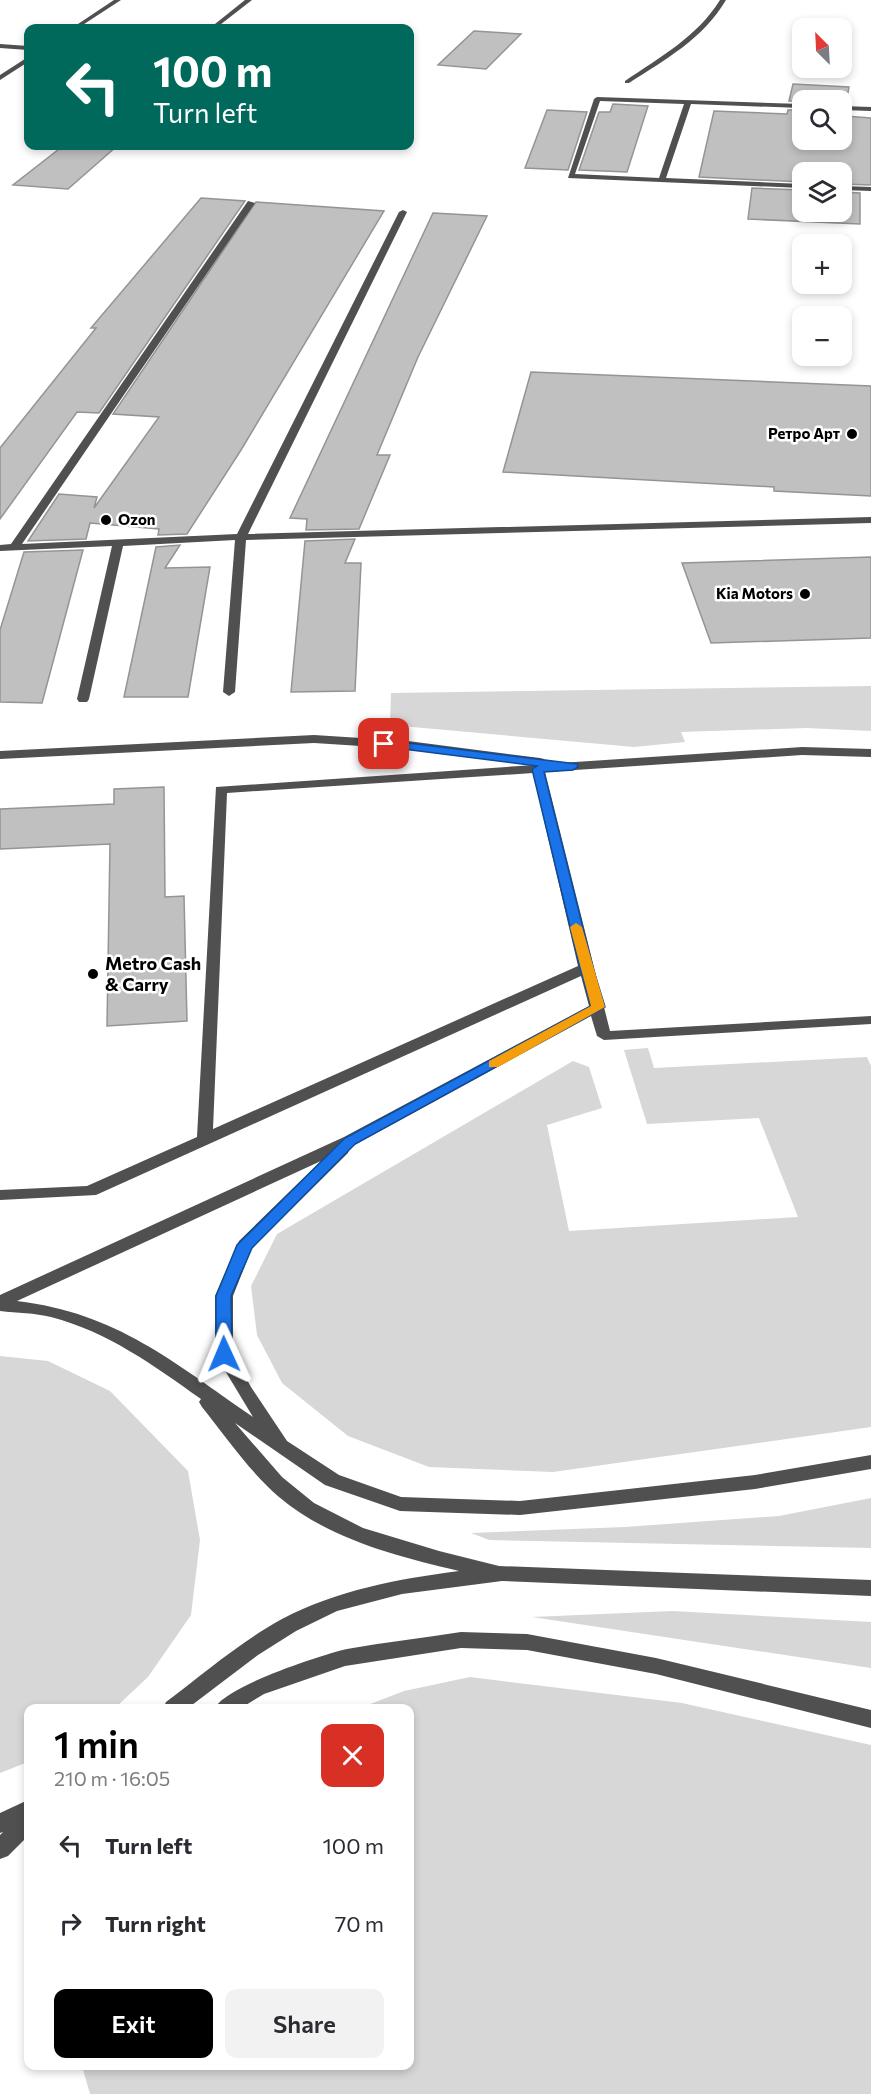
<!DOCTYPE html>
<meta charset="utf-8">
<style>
:root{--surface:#fff;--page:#f2f2f3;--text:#2b2b33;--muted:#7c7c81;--accent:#000}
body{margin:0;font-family:Commissioner,sans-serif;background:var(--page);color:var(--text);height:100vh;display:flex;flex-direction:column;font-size:22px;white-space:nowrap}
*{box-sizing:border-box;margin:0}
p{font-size:20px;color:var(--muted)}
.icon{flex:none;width:33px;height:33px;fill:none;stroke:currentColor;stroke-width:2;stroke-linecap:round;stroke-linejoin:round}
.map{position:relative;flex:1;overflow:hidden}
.sheet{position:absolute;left:24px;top:1704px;width:390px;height:366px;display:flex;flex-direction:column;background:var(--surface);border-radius:12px;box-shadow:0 3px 9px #0003}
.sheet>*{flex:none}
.banner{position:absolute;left:24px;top:24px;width:390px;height:126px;border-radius:12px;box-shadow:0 3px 9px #0003;background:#00695c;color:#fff;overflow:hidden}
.needle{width:39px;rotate:336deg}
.controls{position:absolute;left:792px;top:18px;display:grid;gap:12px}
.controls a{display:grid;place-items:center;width:60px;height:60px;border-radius:12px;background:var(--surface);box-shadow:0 3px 9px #0003;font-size:30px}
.pin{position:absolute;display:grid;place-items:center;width:51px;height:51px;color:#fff;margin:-26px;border-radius:12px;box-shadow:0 3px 9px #0006}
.me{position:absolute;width:66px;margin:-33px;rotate:359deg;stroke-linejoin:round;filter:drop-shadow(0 0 4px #0008)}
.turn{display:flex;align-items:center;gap:21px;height:126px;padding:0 30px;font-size:27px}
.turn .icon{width:78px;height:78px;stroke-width:2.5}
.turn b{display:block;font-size:42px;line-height:51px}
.round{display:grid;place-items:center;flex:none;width:63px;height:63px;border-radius:12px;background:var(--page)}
.summary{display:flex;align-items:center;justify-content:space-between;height:102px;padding:0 30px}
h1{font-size:36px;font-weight:600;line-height:45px;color:var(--accent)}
.button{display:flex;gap:12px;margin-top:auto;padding:12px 30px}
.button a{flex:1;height:69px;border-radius:12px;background:var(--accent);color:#fff;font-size:24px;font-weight:600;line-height:69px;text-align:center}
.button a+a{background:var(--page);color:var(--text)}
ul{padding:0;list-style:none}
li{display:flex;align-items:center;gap:18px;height:78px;padding:0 30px}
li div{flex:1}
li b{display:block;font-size:22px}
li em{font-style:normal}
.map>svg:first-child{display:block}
</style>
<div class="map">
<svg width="871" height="2094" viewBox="0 0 871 2094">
<rect width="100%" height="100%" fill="#fff"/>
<path fill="#d7d7d7" d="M871,686V731L807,728L681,732L685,742L634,747L390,725L391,693Z
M648,1048L654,1068L867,1057L871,1066V1427L553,1472L429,1467L348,1436L282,1383L257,1335L251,1286L277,1234L573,1061L589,1067L602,1108L547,1125L569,1231L798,1217L759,1118L647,1124L624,1050Z
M0,1356L48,1361L110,1391L188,1471L200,1540L191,1615L148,1677L115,1708H28V1762L0,1773Z
M871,1498V1548L489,1540L471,1533L625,1527L779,1516Z
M672,1611L871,1622V1668L532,1617Z
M470,1677L682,1703L871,1745V2094H90L82,2066H410V1708H360L404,1691Z"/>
<path fill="#c0c0c0" stroke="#949494" stroke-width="1.5" d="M474,31L521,34L486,69L438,65Z
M793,84L849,87L846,104H842V100L789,101Z
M613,104L648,106L627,172L579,170L599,112H610Z
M547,110L587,112L568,170L525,168Z
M788,110H802V140H842V112H845V116L871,118V185L842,184V172H802V182L699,177L714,111L787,114Z
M63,146H117L68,189L13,185Z
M752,188L802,190V212H842V192L860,193V224L748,219Z
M201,198L245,201L99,413L77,412L0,519V448L96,328H91Z
M256,202L384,211L241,450L187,534L158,535L159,529L90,523L86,539L28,541L59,494L97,497L94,508L159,417L113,414Z
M433,213L487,216L418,357L377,455H390L359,529L306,530L307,519L290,518Z
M531,372L871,386V496L774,491V487L503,472Z
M355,539L345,563H361L355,691L291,692L305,541Z
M180,545L165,568L210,567L188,697H124L156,547Z
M83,550L42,703L0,702V630L24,552Z
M871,557V638L711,643L682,563Z
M164,787L165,897L184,896L187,1021L107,1026L110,844L0,849V809L114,804V789Z"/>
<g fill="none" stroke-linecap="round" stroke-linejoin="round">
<path fill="#505050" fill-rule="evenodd" d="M114,0H121L78,28H72Z
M245,0H252L216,28H210Z
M720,0H726C703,39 666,59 629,83H625V81C660,57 697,37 720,0Z
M0,44L28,46V50L0,48Z
M28,57V62L0,80V75Z
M597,97L802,104V108L691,104L666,178L802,184V188L568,178L594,99ZM600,101L684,104L659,178L575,174Z
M842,106L871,107V111L842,110Z
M842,186L871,187V191L842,190Z
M248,201L255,203L22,544L237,534L399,212L403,210L407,212L248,534L871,517V523L246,540L235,692L229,696L223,692L235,540L123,546L89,699L87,702H79L77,699L112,546L0,551V545L11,544Z
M314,735L408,741L540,758L544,759L545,764L802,747L871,749V757L802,755L545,772L610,1031L871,1016V1024L604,1040L597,1036L591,1016L349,1148L348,1153L252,1248L233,1296V1354L251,1387L287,1441L339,1475L401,1497L520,1501L755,1475L871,1455V1469L755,1489L520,1515L400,1511L325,1485L235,1423L282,1477L314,1503L363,1528L439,1551L499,1566L871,1580V1596L502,1581L402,1594L337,1611L296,1631L258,1655L188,1708H163L166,1702C203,1674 240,1642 282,1619C337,1590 398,1579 459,1571C396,1556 329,1539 279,1497C249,1471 226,1437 202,1407L199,1402L201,1399C153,1365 108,1332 51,1317C35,1313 17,1313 0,1311V1295L344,1137L589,1006L581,976L96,1195L0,1200V1190L87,1186L197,1137L216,787L535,765L408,749L314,743L0,759V751ZM533,773L578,966L213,1129L227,793ZM321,1161L239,1241L215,1296V1354L253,1417C173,1362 117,1313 17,1301Z
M461,1632L527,1634L656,1658L871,1710V1728L656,1674L527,1650L461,1648L345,1666L264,1694L241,1708H215C226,1686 321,1655 347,1649C385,1642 423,1638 461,1632Z
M28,1800V1836L8,1856L0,1859V1835L3,1832L0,1833V1813Z"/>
</g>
<path fill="#1a73e8" stroke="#114b97" stroke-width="1.5" d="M384,740L577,764L578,767L573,770L544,772L593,968L605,1007L355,1144L252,1248L231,1296L232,1354L224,1359L216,1354V1296L237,1245L345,1138L591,1006L580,968L532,769L537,766L380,746V741Z"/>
<path fill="#f59e0b" d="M576,923L582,927L605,1007L498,1067H489V1061L591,1006L570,927Z"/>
<g fill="#000" stroke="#fff" stroke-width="2">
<circle cx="852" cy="434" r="6"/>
<circle cx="106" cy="520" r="6"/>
<circle cx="805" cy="594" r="6"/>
<circle cx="93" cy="974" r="6"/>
</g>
<g text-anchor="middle" stroke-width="5" stroke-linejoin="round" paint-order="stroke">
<g font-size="15" font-weight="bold" fill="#000" stroke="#fff" text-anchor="end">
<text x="840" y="439">Ретро Арт</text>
<text x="118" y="525" text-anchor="start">Ozon</text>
<text x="793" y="599">Kia Motors</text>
</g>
<g font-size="18" font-weight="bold" fill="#000" stroke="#fff" text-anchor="start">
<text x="105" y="970">Metro Cash<tspan x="105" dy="21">&amp; Carry</tspan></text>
</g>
</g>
</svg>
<div class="controls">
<a><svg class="needle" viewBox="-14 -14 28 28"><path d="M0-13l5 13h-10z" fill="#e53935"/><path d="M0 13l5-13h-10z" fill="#7c7c81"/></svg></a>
<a><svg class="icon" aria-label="search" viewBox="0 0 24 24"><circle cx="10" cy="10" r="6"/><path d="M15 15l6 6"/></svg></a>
<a><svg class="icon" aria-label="layers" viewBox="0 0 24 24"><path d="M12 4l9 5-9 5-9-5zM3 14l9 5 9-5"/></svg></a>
<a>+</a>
<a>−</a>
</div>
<div class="pin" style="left:384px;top:744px;background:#d93025"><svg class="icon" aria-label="arrive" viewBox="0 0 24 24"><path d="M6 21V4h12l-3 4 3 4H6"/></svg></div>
<svg class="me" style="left:224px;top:1354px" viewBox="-20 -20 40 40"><path d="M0-17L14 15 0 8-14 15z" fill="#1a73e8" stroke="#fff" stroke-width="4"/></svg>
<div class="banner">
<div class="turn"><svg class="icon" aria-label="left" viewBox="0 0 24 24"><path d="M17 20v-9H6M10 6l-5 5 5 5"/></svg><div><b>100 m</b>Turn left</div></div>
</div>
<section class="sheet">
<div class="summary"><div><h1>1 min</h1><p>210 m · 16:05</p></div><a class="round" style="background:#d93025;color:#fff"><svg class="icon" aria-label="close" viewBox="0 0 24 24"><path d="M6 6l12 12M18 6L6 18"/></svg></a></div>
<ul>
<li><svg class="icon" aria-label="left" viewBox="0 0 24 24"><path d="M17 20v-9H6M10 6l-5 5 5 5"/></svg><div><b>Turn left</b></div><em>100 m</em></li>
<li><svg class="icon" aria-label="right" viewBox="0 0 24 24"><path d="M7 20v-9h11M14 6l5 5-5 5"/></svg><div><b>Turn right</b></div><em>70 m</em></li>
</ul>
<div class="button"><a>Exit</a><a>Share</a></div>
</section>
</div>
